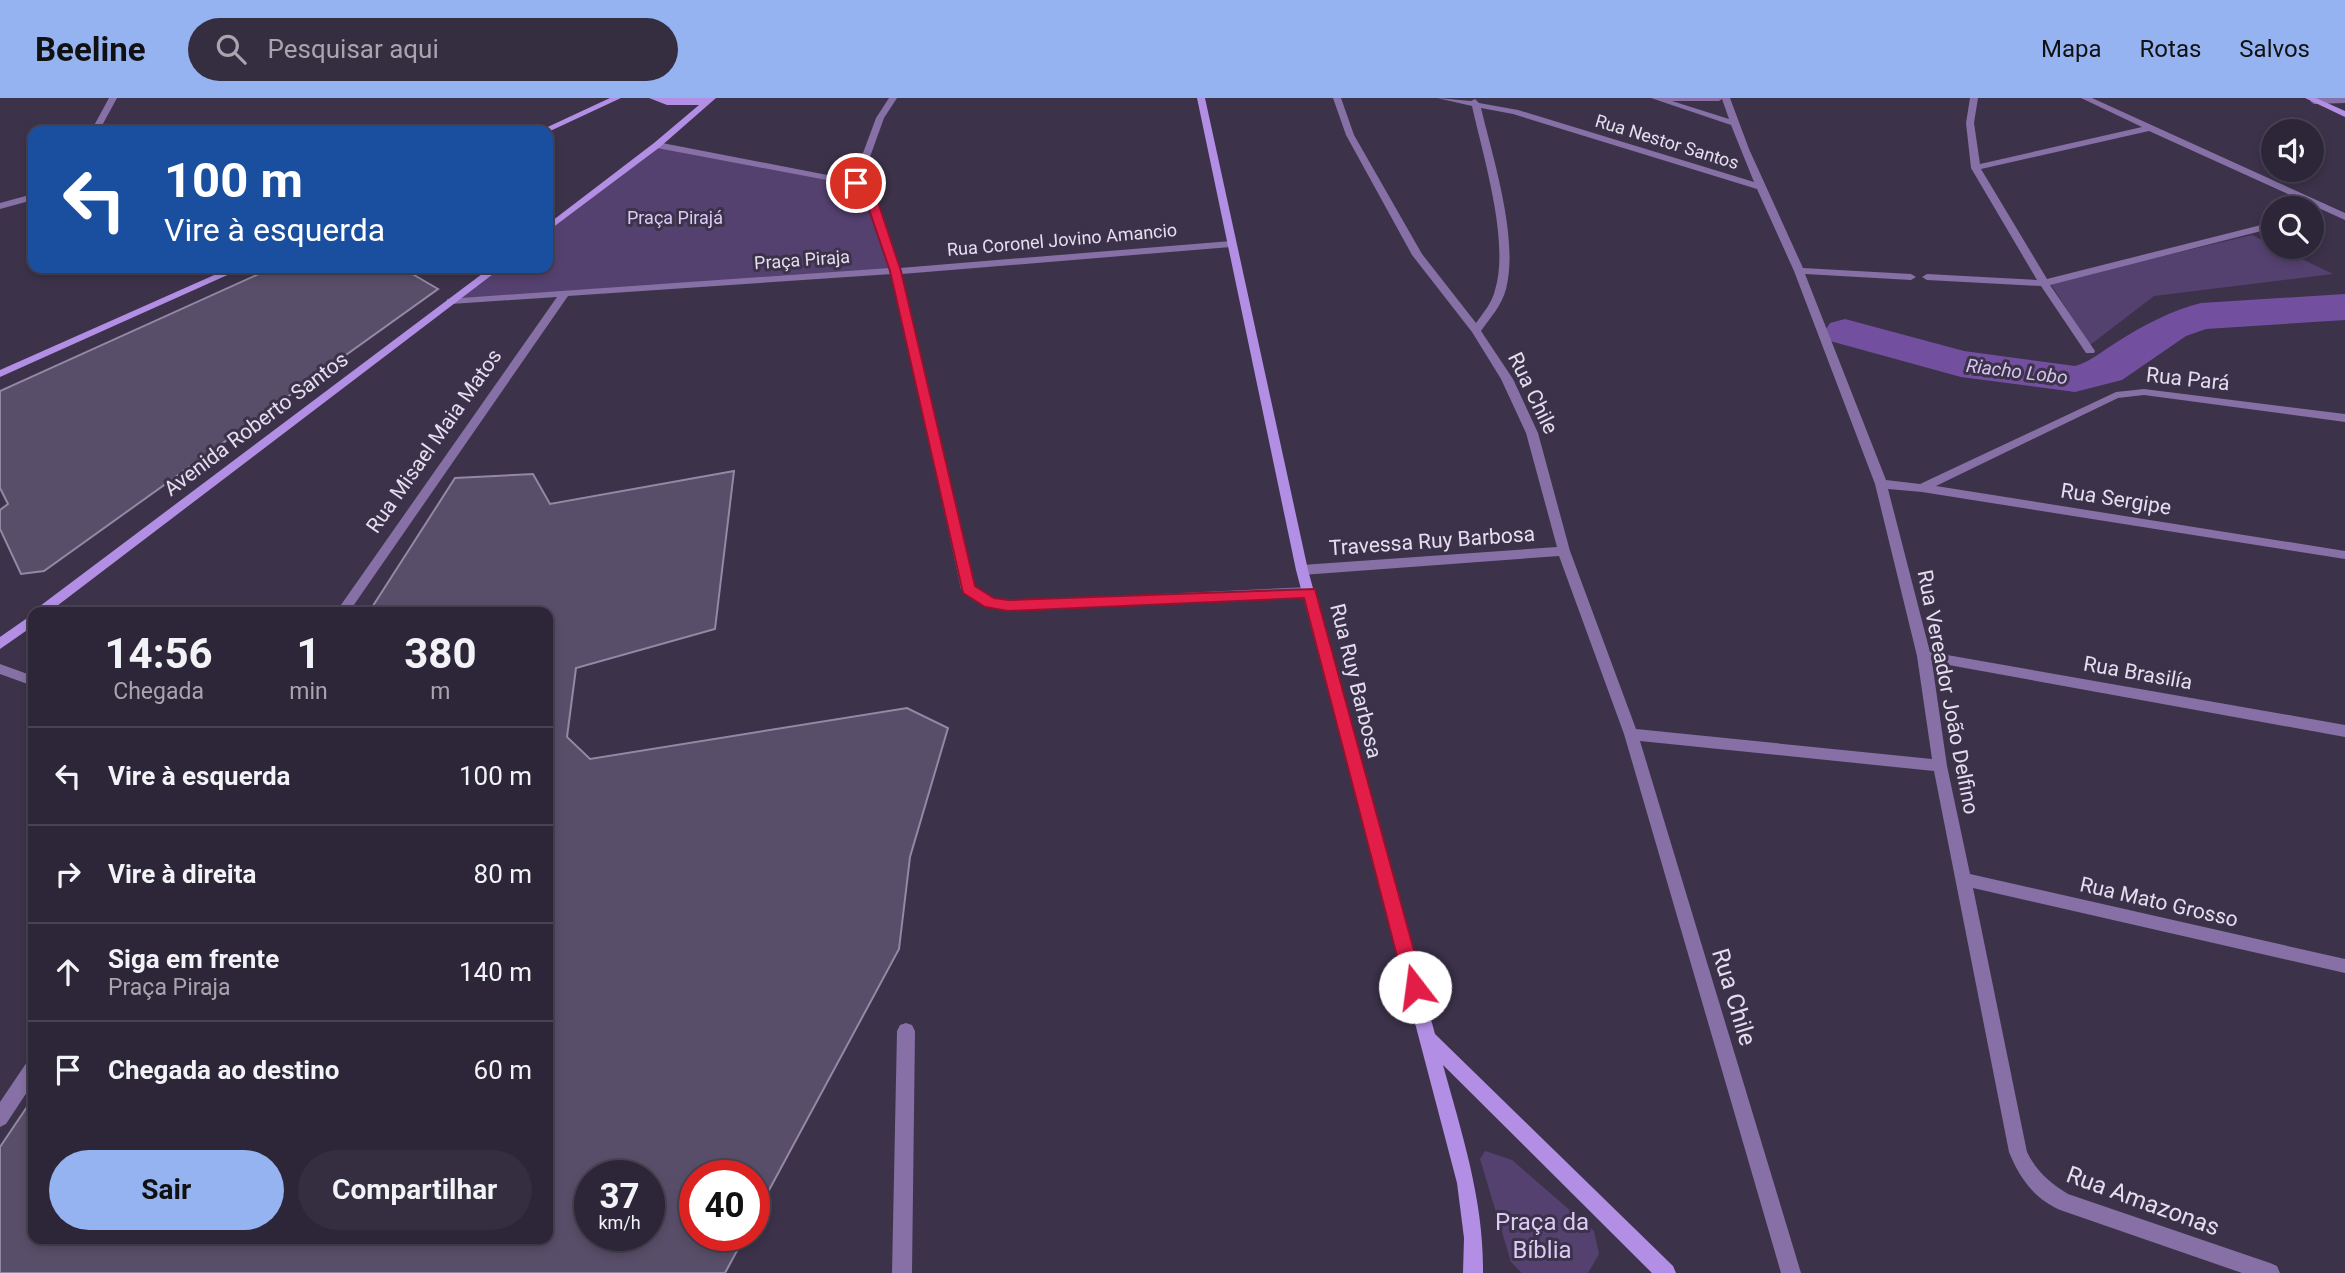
<!DOCTYPE html>
<html lang="pt">
<meta charset="utf-8">
<style>
:root{--surface:#2d2638;--page:#352e40;--text:#f1f3f6;--muted:#a7a5ae;--line:#484353;--accent:#95b2f1}
body{margin:0;font-family:Roboto,sans-serif;background:var(--page);color:var(--text);height:100vh;display:flex;flex-direction:column;font-size:26px;white-space:nowrap}
*{box-sizing:border-box;margin:0}
p{font-size:23px;color:var(--muted)}
.icon{flex:none;width:38px;height:38px;fill:none;stroke:currentColor;stroke-width:2;stroke-linecap:round;stroke-linejoin:round}
.map{position:relative;flex:1;overflow:hidden}
.details{position:absolute;left:28px;top:509px;width:525px;height:637px;display:flex;flex-direction:column;background:var(--surface);border-radius:14px;box-shadow:0 4px 10px #0003,0 0 0 2px var(--line)}
.details>*{flex:none}
.hud{position:absolute;left:28px;top:28px;width:525px;height:147px;border-radius:14px;box-shadow:0 4px 10px #0003,0 0 0 2px var(--line);background:#1a4fa0;color:#fff;overflow:hidden}
.controls{position:absolute;left:2261px;top:21px;display:grid;gap:14px}
.controls a{display:grid;place-items:center;width:63px;height:63px;border-radius:50%;background:var(--surface);box-shadow:0 4px 10px #0003,0 0 0 2px var(--line);font-size:35px}
.speed{position:absolute;left:574px;top:1062px;display:flex;gap:14px;font-size:35px;font-weight:700;text-align:center}
.speed>*{display:grid;place-content:center;width:91px;height:91px;border-radius:50%;background:var(--surface);box-shadow:0 4px 10px #0003,0 0 0 2px var(--line);line-height:1}
.speed small{font-size:18px;font-weight:400}
.speed .limit{border:10px solid #d22;background:#fff;color:#111}
.pin{position:absolute;display:grid;place-items:center;width:60px;height:60px;color:#fff;margin:-30px;border:4px solid #fff;border-radius:50%;box-shadow:0 2px 7px #0007}
.me{position:absolute;width:77px;margin:-38px;rotate:345deg;stroke-linejoin:round;filter:drop-shadow(0 0 5px #0008)}
.turn{display:flex;align-items:center;gap:24px;height:147px;padding:0 21px;font-size:32px}
.turn .icon{width:91px;height:91px;stroke-width:2.5}
.turn b{display:block;font-size:49px;line-height:60px}
.eta{display:flex;justify-content:space-evenly;align-items:center;height:119px;text-align:center}
.eta b{font-size:42px;font-weight:700;line-height:49px}
.button{display:flex;gap:14px;margin-top:auto;padding:14px 21px}
.button a{flex:1;height:80px;border-radius:42px;background:var(--accent);color:#111;font-size:28px;font-weight:700;line-height:80px;text-align:center}
.button a+a{background:var(--page);color:var(--text)}
ul{padding:0;list-style:none}
li{display:flex;align-items:center;gap:21px;height:98px;padding:0 21px;border-top:2px solid var(--line)}
li div{flex:1}
li b{display:block;font-size:26px}
li em{font-style:normal}
header{display:flex;align-items:center;gap:42px;box-sizing:border-box;height:98px;padding:0 35px;background:var(--accent);color:#111}
header strong{font-size:33px}
nav{display:flex;gap:38px;margin-inline-start:auto;font-size:24px}
.search{width:490px;height:63px;background:var(--page);display:flex;align-items:center;gap:18px;box-sizing:border-box;padding:0 24px;border-radius:38px;color:var(--muted);font-size:26px}
.map>svg:first-child{display:block}
</style>
<header>
<strong>Beeline</strong>
<div class="search"><svg class="icon" aria-label="search" viewBox="0 0 24 24"><circle cx="10" cy="10" r="6"/><path d="M15 15l6 6"/></svg>Pesquisar aqui</div>
<nav><a>Mapa</a><a>Rotas</a><a>Salvos</a></nav>
</header>
<div class="map">
<svg width="2345" height="1175" viewBox="0 0 2345 1175">
<rect width="100%" height="100%" fill="#3c324a"/>
<path fill="#554170" d="M657,47L856,85L868,92L896,173L451,203L496,170H548V130Z
M2252,137L2333,176L2154,198L2090,247L2050,185Z
M1485,1053L1512,1062L1594,1133L1599,1156L1588,1175H1522L1511,1164L1480,1061Z"/>
<g fill="none" stroke-linecap="round" stroke-linejoin="round">
<path fill="#73509f" fill-rule="evenodd" d="M2345,196V222L2206,231L2186,238L2122,282L2075,294L1961,279L1830,243L1824,234L1830,225L1845,221L1964,253L2075,268C2092,263 2102,253 2117,244C2144,227 2170,213 2201,205Z"/>
</g>
<path fill="#594e69" stroke="#9388a5" stroke-width="2" fill-rule="evenodd" d="M272,170H402L438,191L44,473L21,476L0,431V412L8,406L0,390V293Z
M734,373L715,531L576,570L567,639L590,661L907,610L948,630L910,759L899,851L754,1120V1078H695V1138H745L725,1175H0V1049L33,1000V1141H548V514H369L455,380L533,376L550,406ZM590,1078H649V1138H590Z"/>
<g fill="none" stroke-linecap="round" stroke-linejoin="round">
<path fill="#8670a5" fill-rule="evenodd" d="M109,0H117L99,33H91Z
M33,96V102L0,111V105Z
M0,566L33,578V588L0,576Z"/>
<path fill="#8670a5" fill-rule="evenodd" d="M889,0H897L884,20L861,84L873,92L900,170L1231,143L1236,146L1231,149L902,176L974,489L992,500L1008,503L1309,489L1314,491L1316,494L1314,497L1008,513C991,510 972,506 961,491L892,176L568,198L349,514H336L557,199L451,206L447,205V201L890,170L864,93L853,87L657,50L653,47L657,44L853,82L876,20Z
M1333,0H1341L1354,37L1422,156L1476,225C1483,215 1492,205 1495,192C1510,144 1483,58 1472,8L1437,0L1471,3L1475,1L1479,5L1518,12L1754,84L1731,27L1651,0H1730L1749,51L1803,170L1911,176L1916,179L1911,182L1805,176L1886,382L1920,386L2116,294L2144,291L2345,316V324L2144,297L2118,300L1936,388L2345,453V461L1922,394L1888,391L1930,554L2345,627V639L1932,564L1947,668L1970,776L2345,861V875L1973,790L2027,1054C2036,1073 2050,1085 2068,1096L2270,1165L2277,1168L2280,1175H2242L2063,1113C2035,1102 2020,1081 2009,1054L1934,673L1640,643L1801,1175H1781L1624,636L1559,458L1302,477L1296,472L1302,467L1557,449L1526,335L1501,281L1472,234L1412,157L1346,37ZM1722,1L1729,21L1672,3H1719ZM1481,10L1513,16L1757,91L1794,173L1875,386L1917,558L1932,661L1636,631L1570,453L1538,335L1513,281L1481,233C1490,220 1502,207 1506,191C1519,141 1493,60 1481,10Z
M1970,0H1978L1974,25L1980,66L2142,29L2081,0H2092L2345,115V122L2149,33L1981,71L2047,181L2273,124V130L2050,187L2095,253L2094,255H2086L2041,188L1927,182L1922,179L1927,176L2037,182L1971,70L1966,25Z
M2345,0V5L2314,6L2310,3L2314,0Z
M906,925L912,927L915,933L912,1175H892L897,933L900,927Z
M33,962V985L6,1026L0,1029V1004L27,964Z"/>
<path fill="#b28fe4" fill-rule="evenodd" d="M610,0H621L548,34L539,33Z
M649,0H716L660,49L548,133V126L654,45L699,7H667Z
M1197,0H1205L1308,472L1435,936L1673,1168L1676,1175H1652L1443,967C1462,1036 1484,1103 1483,1175H1463L1464,1140L1457,1085L1296,472Z
M2305,0H2316L2345,13V19Z
M230,170H243L0,279V272Z
M490,170H501L49,514H35L36,511Z
M33,516V528L0,551V539Z"/>
</g>
<path fill="#e11d48" stroke="#92132f" stroke-width="2" d="M852,82H860L874,92L901,173L975,488L994,500L1008,502L1315,491L1424,889L1421,895L1415,898L1408,895L1405,889L1304,500L1008,513L985,509L963,495L890,173L863,94L852,87Z"/>
<g text-anchor="middle" stroke-width="6" stroke-linejoin="round" paint-order="stroke">
<g font-size="18" fill="#e4deee" stroke="#3c324a">
<text transform="translate(1667 44) rotate(17)" y="6">Rua Nestor Santos</text>
<text transform="translate(1062 142) rotate(-5)" y="6">Rua Coronel Jovino Amancio</text>
<text transform="translate(802 162) rotate(-4)" y="6">Praça Piraja</text>
</g>
<g font-size="18" fill="#dacaf5" stroke="#3c324a">
<text x="675" y="126">Praça Pirajá</text>
</g>
<g font-size="19" font-style="italic" fill="#d5c4f0" stroke="#3c324a">
<text transform="translate(2017 273) rotate(7)" y="7">Riacho Lobo</text>
</g>
<g font-size="21" fill="#e4deee" stroke="#3c324a">
<text transform="translate(2188 281) rotate(6)" y="7">Rua Pará</text>
<text transform="translate(1533 295) rotate(64)" y="7">Rua Chile</text>
<text transform="translate(256 326) rotate(-37)" y="7">Avenida Roberto Santos</text>
<text transform="translate(434 343) rotate(-55)" y="7">Rua Misael Maia Matos</text>
<text transform="translate(2116 401) rotate(9)" y="7">Rua Sergipe</text>
<text transform="translate(1432 443) rotate(-4)" y="7">Travessa Ruy Barbosa</text>
<text transform="translate(2138 575) rotate(10)" y="7">Rua Brasilía</text>
<text transform="translate(1356 583) rotate(76)" y="7">Rua Ruy Barbosa</text>
<text transform="translate(1948 594) rotate(79)" y="7">Rua Vereador João Delfino</text>
<text transform="translate(2159 804) rotate(13)" y="7">Rua Mato Grosso</text>
</g>
<g font-size="24" fill="#e4deee" stroke="#3c324a">
<text transform="translate(1734 899) rotate(73)" y="8">Rua Chile</text>
<text transform="translate(2143 1103) rotate(20)" y="8">Rua Amazonas</text>
</g>
<g font-size="24" fill="#dacaf5" stroke="#3c324a">
<text x="1542" y="1132">Praça da<tspan x="1542" dy="28">Bíblia</tspan></text>
</g>
</g>
</svg>
<div class="controls">
<a><svg class="icon" aria-label="sound" viewBox="0 0 24 24"><path d="M4 9h4l5-4v14l-5-4H4zM17 9q2 3 0 6"/></svg></a>
<a><svg class="icon" aria-label="search" viewBox="0 0 24 24"><circle cx="10" cy="10" r="6"/><path d="M15 15l6 6"/></svg></a>
</div>
<div class="speed"><div>37<small>km/h</small></div><div class="limit">40</div></div>
<div class="pin" style="left:856px;top:85px;background:#d93025"><svg class="icon" aria-label="arrive" viewBox="0 0 24 24"><path d="M6 21V4h12l-3 4 3 4H6"/></svg></div>
<svg class="me" style="left:1415px;top:889px" viewBox="-20 -20 40 40"><circle r="19" fill="#fff"/><path d="M0-13L10 11 0 6-10 11z" fill="#e11d48"/></svg>
<div class="hud">
<div class="turn"><svg class="icon" aria-label="left" viewBox="0 0 24 24"><path d="M17 20v-9H6M10 6l-5 5 5 5"/></svg><div><b>100 m</b>Vire à esquerda</div></div>
</div>
<section class="details">
<div class="eta">
<div><b>14:56</b><p>Chegada</p></div>
<div><b>1</b><p>min</p></div>
<div><b>380</b><p>m</p></div>
</div>
<ul>
<li><svg class="icon" aria-label="left" viewBox="0 0 24 24"><path d="M17 20v-9H6M10 6l-5 5 5 5"/></svg><div><b>Vire à esquerda</b></div><em>100 m</em></li>
<li><svg class="icon" aria-label="right" viewBox="0 0 24 24"><path d="M7 20v-9h11M14 6l5 5-5 5"/></svg><div><b>Vire à direita</b></div><em>80 m</em></li>
<li><svg class="icon" aria-label="ahead" viewBox="0 0 24 24"><path d="M12 20V5M6 11l6-6 6 6"/></svg><div><b>Siga em frente</b><p>Praça Piraja</p></div><em>140 m</em></li>
<li><svg class="icon" aria-label="arrive" viewBox="0 0 24 24"><path d="M6 21V4h12l-3 4 3 4H6"/></svg><div><b>Chegada ao destino</b></div><em>60 m</em></li>
</ul>
<div class="button"><a>Sair</a><a>Compartilhar</a></div>
</section>
</div>
